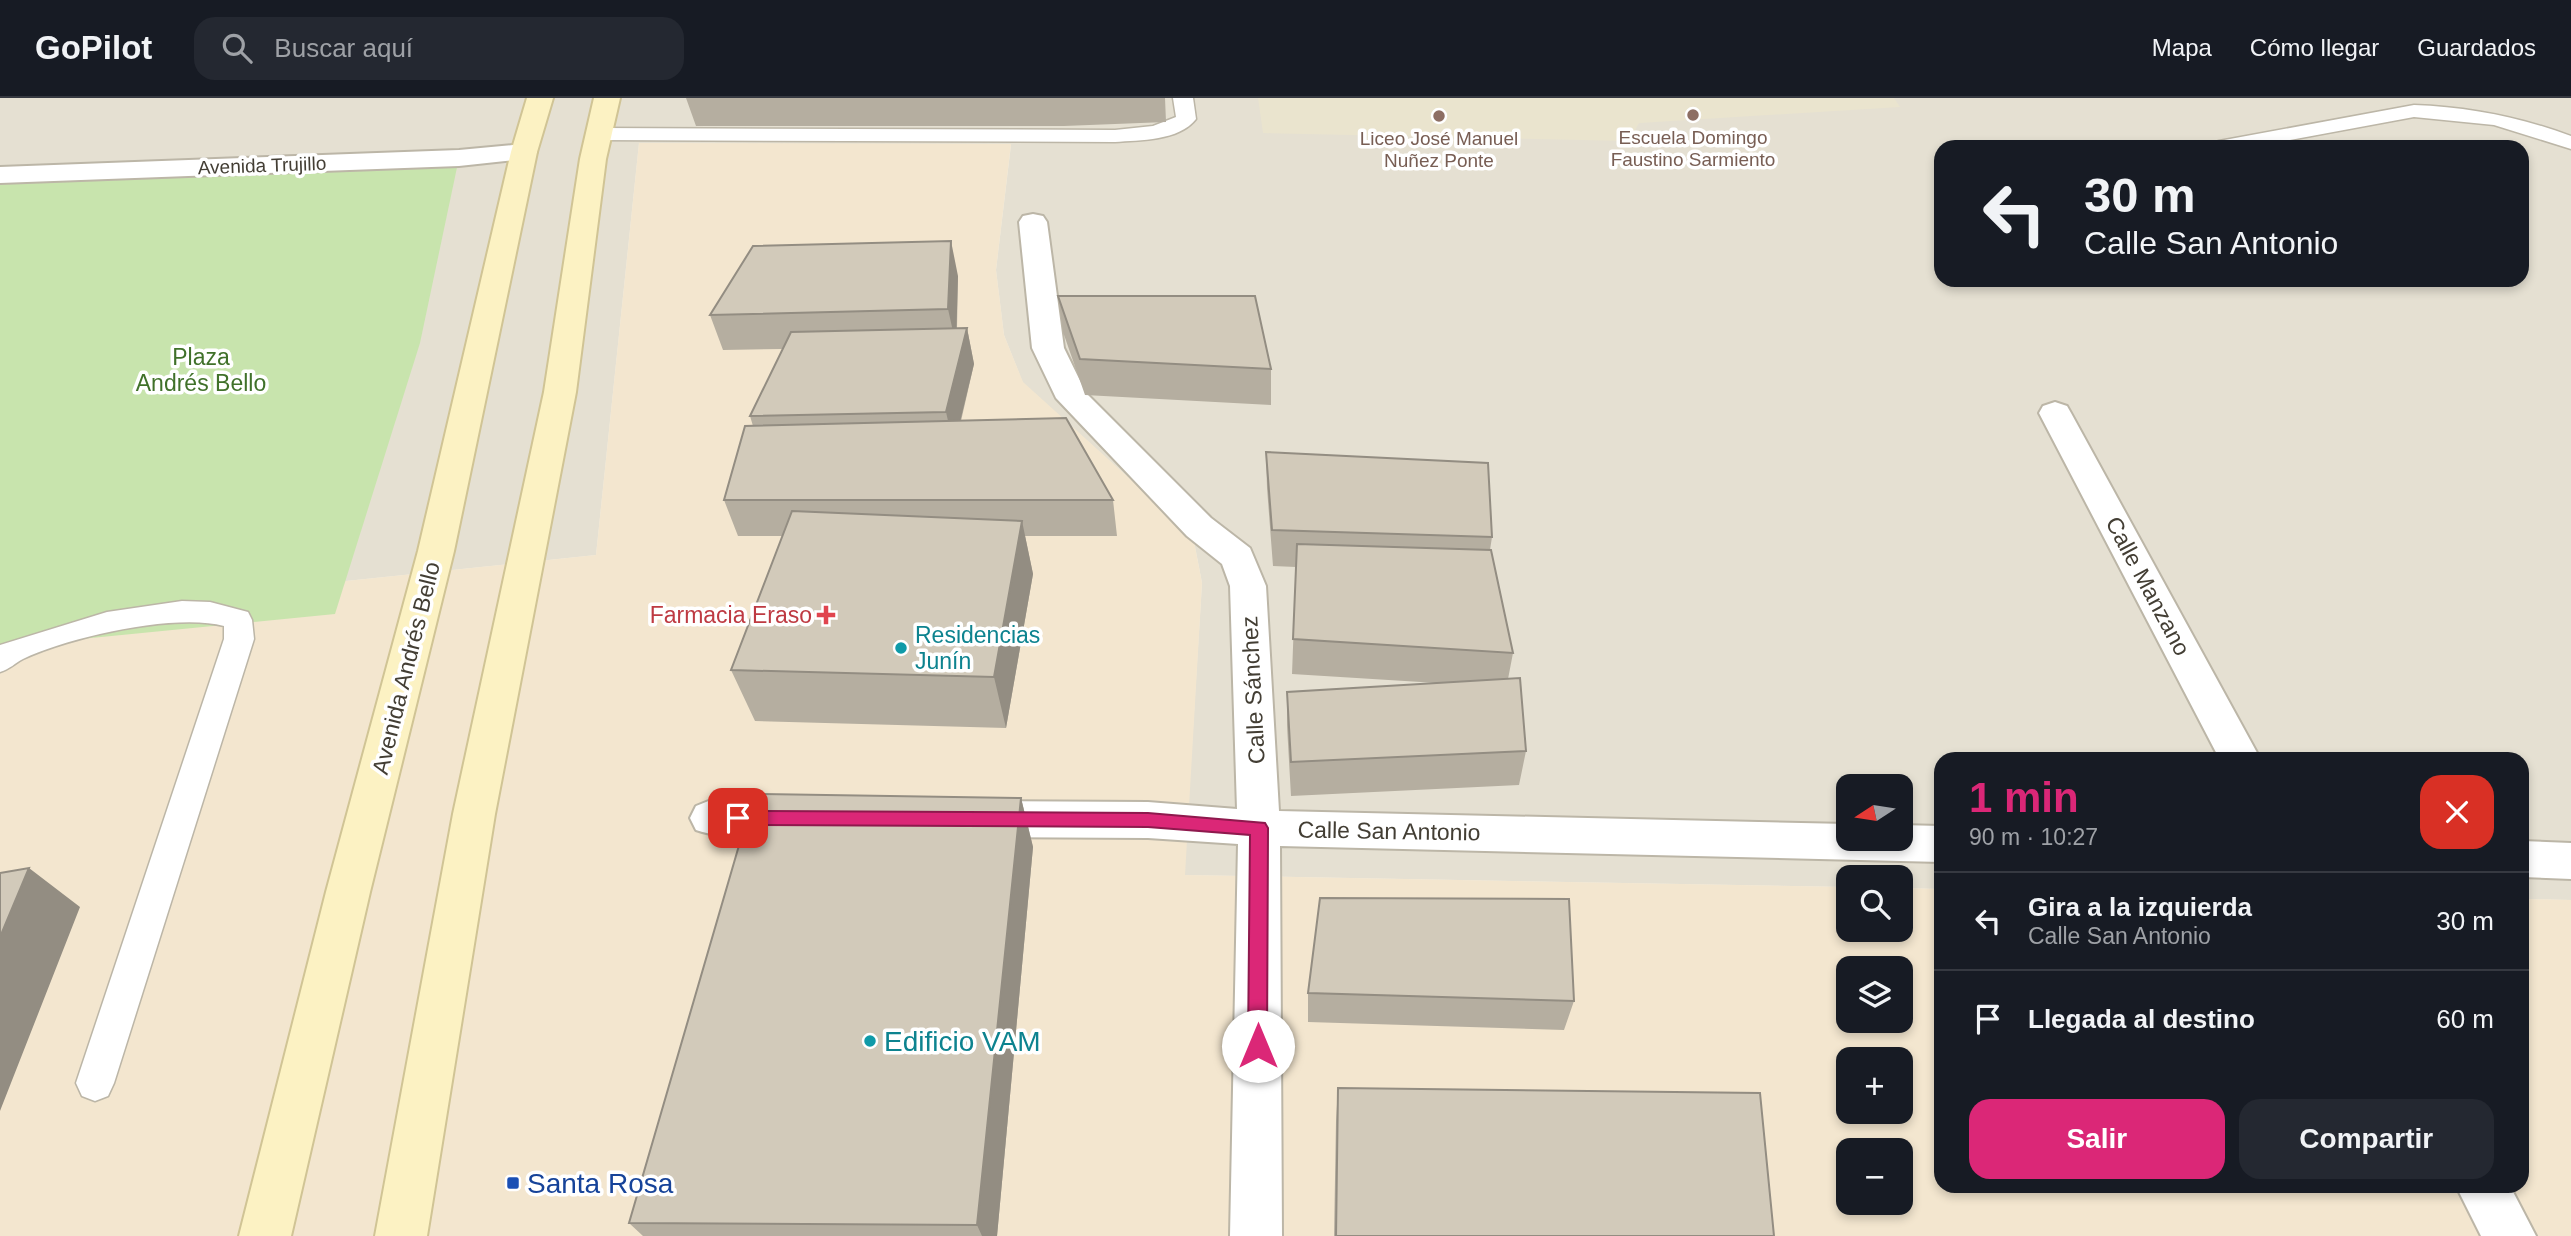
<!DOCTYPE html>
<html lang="es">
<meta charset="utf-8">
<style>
:root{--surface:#171b24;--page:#242831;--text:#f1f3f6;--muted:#9ea1a6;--line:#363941;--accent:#db2777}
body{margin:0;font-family:Arial,sans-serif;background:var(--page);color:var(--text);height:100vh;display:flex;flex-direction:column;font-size:26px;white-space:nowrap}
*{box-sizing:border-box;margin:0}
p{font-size:23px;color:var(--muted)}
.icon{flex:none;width:38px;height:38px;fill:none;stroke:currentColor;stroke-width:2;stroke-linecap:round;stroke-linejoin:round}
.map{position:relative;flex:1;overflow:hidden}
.panel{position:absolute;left:1934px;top:654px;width:595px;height:441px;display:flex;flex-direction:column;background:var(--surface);border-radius:21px;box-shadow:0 4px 10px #0003}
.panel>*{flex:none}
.guide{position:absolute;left:1934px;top:42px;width:595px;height:147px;border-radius:21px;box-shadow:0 4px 10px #0003;background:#171b24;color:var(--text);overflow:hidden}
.needle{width:46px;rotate:258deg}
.tools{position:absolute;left:1836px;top:676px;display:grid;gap:14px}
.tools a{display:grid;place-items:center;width:77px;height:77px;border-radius:14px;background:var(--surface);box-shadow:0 4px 10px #0003;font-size:35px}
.pin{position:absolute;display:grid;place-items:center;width:60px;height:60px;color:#fff;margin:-30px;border-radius:14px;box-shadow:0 4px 10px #0006}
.me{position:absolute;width:77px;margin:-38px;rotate:0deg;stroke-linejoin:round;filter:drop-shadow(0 0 5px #0008)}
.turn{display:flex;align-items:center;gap:24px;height:147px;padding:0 35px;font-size:32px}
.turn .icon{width:91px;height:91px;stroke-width:2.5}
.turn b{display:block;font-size:49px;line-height:60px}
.round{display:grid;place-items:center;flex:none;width:74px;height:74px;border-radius:21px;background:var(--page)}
.headline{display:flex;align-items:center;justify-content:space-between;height:119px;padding:0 35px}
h1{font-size:42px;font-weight:700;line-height:52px;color:var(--accent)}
.cta{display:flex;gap:14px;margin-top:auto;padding:14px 35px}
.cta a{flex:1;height:80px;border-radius:21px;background:var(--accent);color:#fff;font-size:28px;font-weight:700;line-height:80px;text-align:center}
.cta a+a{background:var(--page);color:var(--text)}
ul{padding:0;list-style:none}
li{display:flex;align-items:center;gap:21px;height:98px;padding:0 35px;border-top:2px solid var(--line)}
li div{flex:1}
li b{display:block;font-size:26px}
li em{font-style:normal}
header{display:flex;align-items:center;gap:42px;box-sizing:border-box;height:98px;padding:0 35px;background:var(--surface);border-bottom:2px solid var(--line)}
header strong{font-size:33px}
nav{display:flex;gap:38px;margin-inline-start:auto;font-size:24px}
.search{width:490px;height:63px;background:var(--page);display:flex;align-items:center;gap:18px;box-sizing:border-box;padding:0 24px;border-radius:21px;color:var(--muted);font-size:26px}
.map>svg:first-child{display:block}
</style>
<header>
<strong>GoPilot</strong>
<div class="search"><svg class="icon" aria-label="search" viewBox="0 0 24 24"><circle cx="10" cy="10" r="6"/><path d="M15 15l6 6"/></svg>Buscar aquí</div>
<nav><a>Mapa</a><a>Cómo llegar</a><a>Guardados</a></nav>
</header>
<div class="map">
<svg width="2571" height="1138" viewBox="0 0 2571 1138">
<rect width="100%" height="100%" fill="#f1eee4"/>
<path fill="#e5e0d2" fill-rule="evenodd" d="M0,0H2571V802L2522,801V662H1941V791L1901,790L1900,779H1848V789L1184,777L1202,485L1193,438L1023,285L1004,237L996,172L1011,47L639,45L596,457L346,483L0,528ZM1941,49H2522V182H1941ZM1848,688H1900V740H1848Z"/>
<path fill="#f3e6cf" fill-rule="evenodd" d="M639,45L1011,46L996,172L1004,237L1023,284L1193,438L1202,485L1185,777L1848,789V831H1900L1901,790L1941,791V1088H2522V801L2571,802V1138H0V528L346,483L596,457ZM1848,870H1900V922H1848ZM1848,961H1900V1013H1848ZM1848,1052H1900V1104H1848Z"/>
<path fill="#eae4ce" d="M1258,0H1894L1900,9L1639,25L1629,43L1263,35Z"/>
<path fill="#c8e4ad" d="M459,60L420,245L335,516L0,549V77Z"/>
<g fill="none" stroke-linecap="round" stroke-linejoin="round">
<defs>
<path id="lane" d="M1173,0H1193L1196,21C1179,43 1140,42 1115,44L599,42L592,40L589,36L592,32L599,30L1115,32L1153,28L1176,19Z
M2414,7C2468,9 2520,19 2571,38V51L2494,27L2414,19L2252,49H2209L2212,45L2219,43Z
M182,503L210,504L248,514L252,522L254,541L114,985L108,998L95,1003L82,998L76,985L224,541V528C175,515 69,539 23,561C15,565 10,571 0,574V547L107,514Z"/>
<path id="street" d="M524,46L533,48L537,54L533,60L459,68L0,85V69L459,52Z
M1033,116L1043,118L1047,124L1064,250L1086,295L1211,420L1250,450L1266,488L1279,713L1848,726V740H1900V727L1941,728V764L1280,748L1282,1138H1230L1238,746L1148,740L974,739L959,733L953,721L959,709L974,703L1148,704L1237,711L1230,488L1222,466L1187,438L1056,300L1032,250L1019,124L1023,118Z
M2055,304L2067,308L2071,315L2261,662H2220L2039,315L2043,308Z
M711,702H798L813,708L819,720L813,732C785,742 724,742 696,732L690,720L696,708Z
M2522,743L2571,745V781L2522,779Z
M2456,1088H2510L2536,1138H2481Z"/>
<path id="secondary" d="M527,0H553L537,54L454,453L370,794L291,1138H239L326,794L418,453L511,54Z
M594,0H620L606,61L576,294L495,716L427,1138H375L453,716L544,294L580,61Z"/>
</defs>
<use href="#lane" stroke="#bcb6a7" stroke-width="3"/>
<use href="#street" stroke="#bcb6a7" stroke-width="4"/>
<use href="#secondary" stroke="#d0c495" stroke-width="4"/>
<use href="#lane" fill="#fff" fill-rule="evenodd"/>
<use href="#street" fill="#fff" fill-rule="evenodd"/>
<use href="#secondary" fill="#fcf2c3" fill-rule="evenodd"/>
</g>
<path fill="#b5aea0" d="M686,0H1165L1166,24L1064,28H696Z
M958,178L957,230H967L974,266L961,323L1113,402L1117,438H1025L1033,476L1006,630L755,623L731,572L783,438H738L724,402L753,328L750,318L783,251L723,252L710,217Z
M1058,198L1271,271V307L1085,297L1063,234Z
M1266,354L1492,439L1490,452L1513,555L1508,581L1526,653L1519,687L1291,698L1287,628V594L1437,585L1292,576L1296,469L1273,468L1267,390Z
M1021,700L1033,749L997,1138H643L629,1125Z
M1308,895L1574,903L1564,932L1308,924Z
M1338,990L1774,1138H1334L1336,1023Z"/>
<path fill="#938d82" d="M951,143L958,178L956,247L948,211Z
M967,230L974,266L954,349L946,314Z
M1022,423L1033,476L1006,630L994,579Z
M1021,700L1033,749L997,1138H982L977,1127Z
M29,770L80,809L0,1013V839Z"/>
<path fill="#d2caba" stroke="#938d82" stroke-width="2" d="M951,143L948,211L710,217L753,148Z
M1058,198H1255L1271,271L1080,261Z
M967,230L946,314L750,318L791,234Z
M1066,320L1113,402H724L745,328Z
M1266,354L1488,365L1492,439L1272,432Z
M792,413L1022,423L994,579L731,572Z
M1297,446L1491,452L1513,555L1293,541Z
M1520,580L1526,653L1291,664L1287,594Z
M754,696L1021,700L977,1127L629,1125Z
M29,770L0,839V775Z
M1320,800L1569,801L1574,903L1308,895Z
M1338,990L1760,995L1774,1138H1336Z"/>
<path fill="#db2777" stroke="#8e194d" stroke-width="2" d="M738,713L1148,715L1265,725L1268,730L1267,948L1265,954L1258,957L1251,954L1248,948L1250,737L1148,729L738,727L732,725L730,720L732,715Z"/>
<g fill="#8d6e63" stroke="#fff" stroke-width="2.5">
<circle cx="1693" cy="17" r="7"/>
<circle cx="1439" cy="18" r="7"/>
</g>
<path fill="#e0444e" stroke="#fff" stroke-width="2.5" d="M822.5 506.5h7v7h7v7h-7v7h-7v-7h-7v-7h7z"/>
<g fill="#0f9aa8" stroke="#fff" stroke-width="2.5">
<circle cx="901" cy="550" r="7"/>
<circle cx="870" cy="943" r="7"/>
</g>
<rect fill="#1a4fb4" stroke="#fff" stroke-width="2.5" x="506" y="1078" width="14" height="14" rx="3.5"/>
<g text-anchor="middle" stroke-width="7" stroke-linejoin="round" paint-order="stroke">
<g font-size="19" fill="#785e54" stroke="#fff">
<text x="1693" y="46">Escuela Domingo<tspan x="1693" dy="22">Faustino Sarmiento</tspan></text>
<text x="1439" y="47">Liceo José Manuel<tspan x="1439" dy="22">Nuñez Ponte</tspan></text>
</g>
<g font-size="19" fill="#433e34" stroke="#fff">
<text transform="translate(262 67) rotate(-2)" y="7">Avenida Trujillo</text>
</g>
<g font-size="23" fill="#40712a" stroke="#fff">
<text x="201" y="267">Plaza<tspan x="201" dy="26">Andrés Bello</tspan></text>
</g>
<g font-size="23" fill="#433e34" stroke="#fff">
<text transform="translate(2148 488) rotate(62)" y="8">Calle Manzano</text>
<text transform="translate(406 570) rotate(-76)" y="8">Avenida Andrés Bello</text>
<text transform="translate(1253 592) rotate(-93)" y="8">Calle Sánchez</text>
<text transform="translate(1389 733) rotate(1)" y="8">Calle San Antonio</text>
</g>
<g font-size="23" fill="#be3a42" stroke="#fff" text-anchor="end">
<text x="812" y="525">Farmacia Eraso</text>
</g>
<g font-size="23" fill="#0d838f" stroke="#fff" text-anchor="start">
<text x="915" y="545">Residencias<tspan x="915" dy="26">Junín</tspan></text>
</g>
<g font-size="28" fill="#0d838f" stroke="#fff" text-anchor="start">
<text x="884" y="953">Edificio VAM</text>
</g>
<g font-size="28" fill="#164399" stroke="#fff" text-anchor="start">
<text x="527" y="1095">Santa Rosa</text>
</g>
</g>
</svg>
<div class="tools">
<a><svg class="needle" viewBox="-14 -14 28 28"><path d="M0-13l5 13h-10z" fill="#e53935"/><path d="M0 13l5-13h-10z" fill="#9ea1a6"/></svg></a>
<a><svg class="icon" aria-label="search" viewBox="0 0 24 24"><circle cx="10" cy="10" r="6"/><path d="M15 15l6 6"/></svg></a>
<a><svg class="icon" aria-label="layers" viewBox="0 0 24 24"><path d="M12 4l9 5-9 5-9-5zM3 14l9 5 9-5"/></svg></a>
<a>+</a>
<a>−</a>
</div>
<div class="pin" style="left:738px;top:720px;background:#d93025"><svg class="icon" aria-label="arrive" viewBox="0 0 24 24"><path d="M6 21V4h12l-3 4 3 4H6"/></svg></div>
<svg class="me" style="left:1258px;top:948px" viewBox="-20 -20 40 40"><circle r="19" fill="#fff"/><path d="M0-13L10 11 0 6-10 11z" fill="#db2777"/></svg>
<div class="guide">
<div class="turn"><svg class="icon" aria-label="left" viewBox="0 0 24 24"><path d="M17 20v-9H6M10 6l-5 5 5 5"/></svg><div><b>30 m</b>Calle San Antonio</div></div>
</div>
<section class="panel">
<div class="headline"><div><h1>1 min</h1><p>90 m · 10:27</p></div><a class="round" style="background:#d93025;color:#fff"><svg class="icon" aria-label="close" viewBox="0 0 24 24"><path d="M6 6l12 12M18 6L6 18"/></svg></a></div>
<ul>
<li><svg class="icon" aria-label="left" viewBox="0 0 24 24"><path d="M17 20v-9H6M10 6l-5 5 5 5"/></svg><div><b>Gira a la izquierda</b><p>Calle San Antonio</p></div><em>30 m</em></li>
<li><svg class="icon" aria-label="arrive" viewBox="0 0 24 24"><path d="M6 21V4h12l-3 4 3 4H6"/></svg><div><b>Llegada al destino</b></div><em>60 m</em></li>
</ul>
<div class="cta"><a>Salir</a><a>Compartir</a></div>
</section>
</div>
